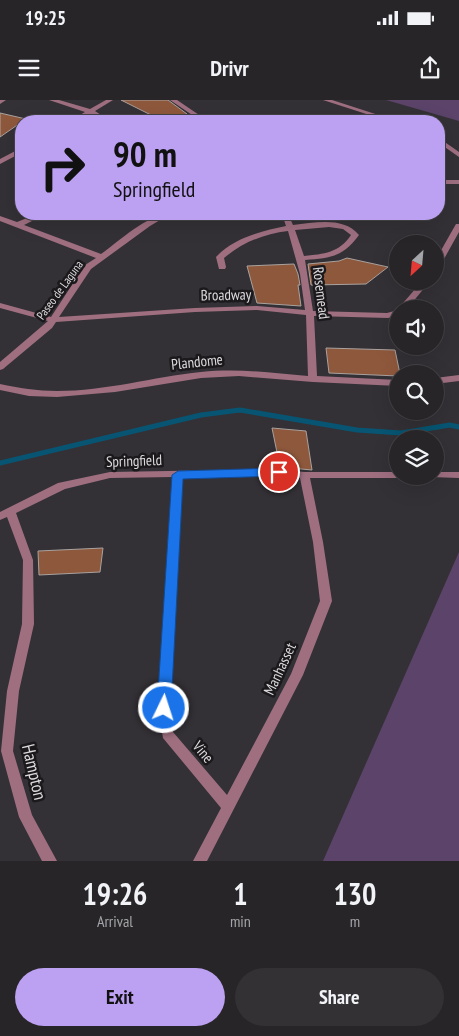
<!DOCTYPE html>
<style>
:root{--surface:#272528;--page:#333134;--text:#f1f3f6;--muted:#a4a5a8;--line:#434245;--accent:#bca0f2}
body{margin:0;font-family:"PT Sans Narrow",sans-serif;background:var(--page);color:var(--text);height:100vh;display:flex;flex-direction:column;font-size:19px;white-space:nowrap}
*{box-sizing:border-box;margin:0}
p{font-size:16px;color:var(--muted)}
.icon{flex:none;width:28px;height:28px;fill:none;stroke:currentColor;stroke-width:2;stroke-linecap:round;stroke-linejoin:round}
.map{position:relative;height:761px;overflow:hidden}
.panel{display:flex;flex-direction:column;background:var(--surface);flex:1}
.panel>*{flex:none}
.banner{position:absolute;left:15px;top:15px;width:430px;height:105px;border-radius:20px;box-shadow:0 5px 20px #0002,0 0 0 1px var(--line);background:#bca0f2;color:#111;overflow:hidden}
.needle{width:32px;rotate:206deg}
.fabs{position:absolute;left:389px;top:135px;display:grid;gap:10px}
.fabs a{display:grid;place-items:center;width:55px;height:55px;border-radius:50%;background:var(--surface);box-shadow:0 5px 20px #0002,0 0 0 1px var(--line);font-size:25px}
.pin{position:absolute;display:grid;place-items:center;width:42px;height:42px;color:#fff;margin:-21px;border:2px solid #fff;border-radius:50%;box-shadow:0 1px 5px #0007}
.me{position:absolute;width:55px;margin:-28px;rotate:4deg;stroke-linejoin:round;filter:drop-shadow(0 0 4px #0008)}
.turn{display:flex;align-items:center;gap:18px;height:105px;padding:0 15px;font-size:22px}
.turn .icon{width:65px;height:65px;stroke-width:2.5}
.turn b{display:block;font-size:35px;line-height:42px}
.eta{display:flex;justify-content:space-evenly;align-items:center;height:85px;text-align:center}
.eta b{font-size:30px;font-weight:800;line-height:35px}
.cta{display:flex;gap:10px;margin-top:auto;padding:10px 15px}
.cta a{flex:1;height:58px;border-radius:30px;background:var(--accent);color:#111;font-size:20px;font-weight:800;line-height:58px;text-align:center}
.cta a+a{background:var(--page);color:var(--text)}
.status{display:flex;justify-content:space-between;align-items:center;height:35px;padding:0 25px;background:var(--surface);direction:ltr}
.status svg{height:14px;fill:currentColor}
header{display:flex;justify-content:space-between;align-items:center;height:65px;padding:0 15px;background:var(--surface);font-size:22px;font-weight:800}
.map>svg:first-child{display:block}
</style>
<div class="status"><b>19:25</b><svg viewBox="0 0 49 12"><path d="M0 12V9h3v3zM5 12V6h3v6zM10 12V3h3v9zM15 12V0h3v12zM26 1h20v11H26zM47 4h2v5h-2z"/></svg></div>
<header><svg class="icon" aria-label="menu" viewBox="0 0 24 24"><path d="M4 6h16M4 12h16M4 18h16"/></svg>Drivr<svg class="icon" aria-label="share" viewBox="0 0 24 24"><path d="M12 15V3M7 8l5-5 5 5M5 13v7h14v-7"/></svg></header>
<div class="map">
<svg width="459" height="761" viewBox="0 0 459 761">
<rect width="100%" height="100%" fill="#343136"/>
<path fill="#5b4369" d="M386,0H459V21Z
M459,452V761H323Z"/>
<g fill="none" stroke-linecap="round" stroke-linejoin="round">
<path stroke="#075572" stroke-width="5" d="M0,363L201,315L240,310L357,330L401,333L450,325L459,327"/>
</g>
<path fill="#8e583c" stroke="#a9a29f" d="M121,0H168L187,14L163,21Z
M0,13L26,19L0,37Z
M347,158L388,167L366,184L311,185L308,164L339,161Z
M294,164L298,174L300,185H298L301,206L257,203L247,166Z
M326,248L395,250L400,274H398V276L329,273Z
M272,328L306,331L312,370L280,367Z
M103,448L100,472L39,475L38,451Z"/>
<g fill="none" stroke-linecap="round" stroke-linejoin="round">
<path fill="#9f6f80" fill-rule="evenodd" d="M0,0H6L0,4Z
M49,0H59L90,9L106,0H113L95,11L110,21H103L90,14L77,21H70L85,12Z
M170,0H177L208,21H201Z
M323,0H332L397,21H388Z
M439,38L459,52V57L439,43Z
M21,48V53L0,64V59Z
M439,80H459V84H439Z
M37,114H46L24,125L101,154C118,142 149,113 170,114L150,126L91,169L59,217L195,208L257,206L305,210L300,174L288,131C264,134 243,142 224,158L226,167L225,169H219L216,157C234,138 261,131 286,126L282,114H288L293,125C315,123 343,116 359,135C343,157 330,158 305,160L313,211L387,213L398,210V215L388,218L314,216L317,276L398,280V286L313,282L239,276L201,278L115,292L57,297L29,296L0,290V284C19,288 37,291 57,291C106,291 153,277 201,272C238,268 272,273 308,276L306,215L257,210L195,212L56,222L52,228L3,269L0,270V262L48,221L0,208V203L51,217L85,165L96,158L0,121V116L17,122ZM329,127L343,129L351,135C339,153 324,154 304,156L295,130Z
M456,124H459V132L439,168L435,170V161Z
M422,181H430L407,209H398Z
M459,275V281L435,284V278Z
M279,369L304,372H398V376H402L398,378H310L323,442L332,501L303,575L207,761H193L221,708L163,638L158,608L173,377L110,378L65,389L16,413L33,460L34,524L19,591L13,651L32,715L57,761H42L19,717L1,651L7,591L22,524L23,460L7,417L0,420V412L58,383L110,372ZM279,375L300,378L313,442L320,501L291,574L227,695L173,632L170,608L183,377Z
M435,372H459V378L431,377V376H435Z"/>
</g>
<path fill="#1a73e8" stroke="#114b97" d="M279,368L285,372L279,376L183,379L171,608L169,613L164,615L159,613L157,608L172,375L178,371Z"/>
<g text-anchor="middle" stroke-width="5" stroke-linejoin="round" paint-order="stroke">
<g font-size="12" fill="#dcdadd" stroke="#1b191c">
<text transform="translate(60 190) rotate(-54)" y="4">Paseo de Laguna</text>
</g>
<g font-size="15" fill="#dcdadd" stroke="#1b191c">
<text transform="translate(321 193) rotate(83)" y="5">Rosemead</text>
<text transform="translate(226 195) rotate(-1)" y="5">Broadway</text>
<text transform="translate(197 262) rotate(-6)" y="5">Plandome</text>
<text transform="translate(134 361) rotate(-2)" y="5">Springfield</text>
<text transform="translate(280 569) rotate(-65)" y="5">Manhasset</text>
<text transform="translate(203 652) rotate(50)" y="5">Vine</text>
</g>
<g font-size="18" fill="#dcdadd" stroke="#1b191c">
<text transform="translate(34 672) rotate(77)" y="6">Hampton</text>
</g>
</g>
</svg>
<div class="fabs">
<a><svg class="needle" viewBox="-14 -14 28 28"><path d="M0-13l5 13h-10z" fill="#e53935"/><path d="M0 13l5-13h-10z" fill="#a4a5a8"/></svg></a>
<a><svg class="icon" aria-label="sound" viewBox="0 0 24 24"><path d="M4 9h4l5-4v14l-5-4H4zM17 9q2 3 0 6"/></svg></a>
<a><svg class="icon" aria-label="search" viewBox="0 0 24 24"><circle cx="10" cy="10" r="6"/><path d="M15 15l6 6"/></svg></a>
<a><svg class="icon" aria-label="layers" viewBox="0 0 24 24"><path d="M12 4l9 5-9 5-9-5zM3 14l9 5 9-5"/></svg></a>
</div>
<div class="pin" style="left:279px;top:372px;background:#d93025"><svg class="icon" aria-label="arrive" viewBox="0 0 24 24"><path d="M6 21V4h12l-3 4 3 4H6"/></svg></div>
<svg class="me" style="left:164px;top:608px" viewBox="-20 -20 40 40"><circle r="17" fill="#1a73e8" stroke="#fff" stroke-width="3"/><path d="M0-11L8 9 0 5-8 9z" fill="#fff"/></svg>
<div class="banner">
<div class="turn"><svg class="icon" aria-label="right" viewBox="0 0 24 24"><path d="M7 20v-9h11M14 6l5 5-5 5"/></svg><div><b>90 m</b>Springfield</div></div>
</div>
</div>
<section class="panel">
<div class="eta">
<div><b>19:26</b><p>Arrival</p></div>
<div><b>1</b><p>min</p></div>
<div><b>130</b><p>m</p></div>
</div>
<div class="cta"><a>Exit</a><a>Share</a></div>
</section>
